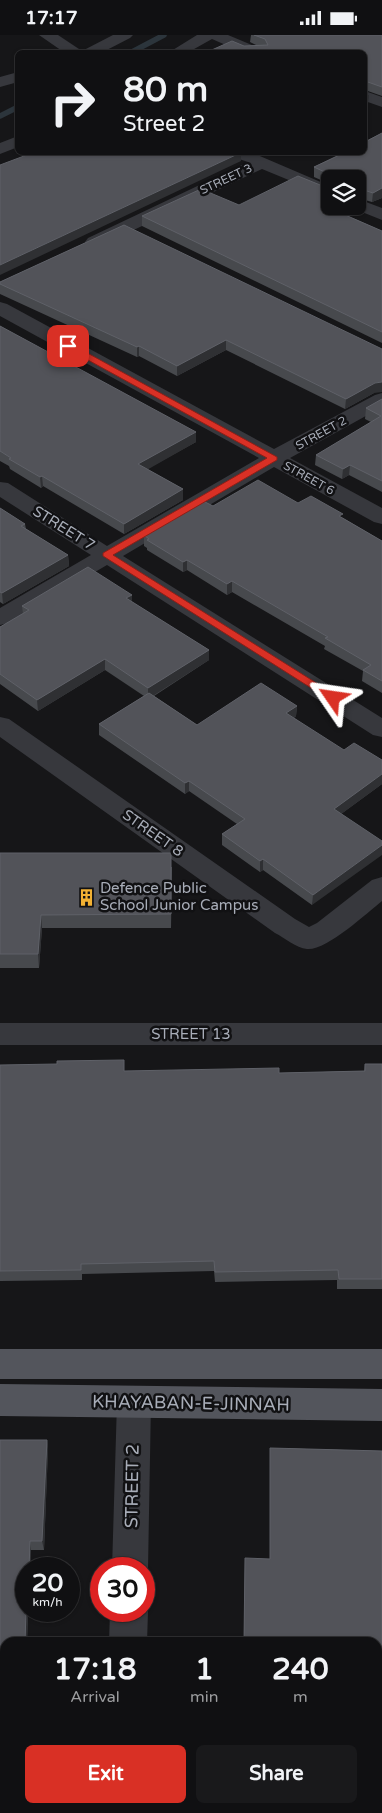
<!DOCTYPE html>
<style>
:root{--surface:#101012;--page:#19191b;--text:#f1f3f6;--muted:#9c9d9f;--line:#303032;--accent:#d93025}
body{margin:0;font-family:"Varela Round",sans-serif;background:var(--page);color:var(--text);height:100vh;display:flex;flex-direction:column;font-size:19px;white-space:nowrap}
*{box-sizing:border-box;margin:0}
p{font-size:16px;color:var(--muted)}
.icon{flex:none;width:28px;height:28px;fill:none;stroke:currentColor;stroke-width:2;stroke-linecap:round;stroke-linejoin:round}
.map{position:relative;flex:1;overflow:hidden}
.drawer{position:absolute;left:0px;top:1602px;width:382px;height:176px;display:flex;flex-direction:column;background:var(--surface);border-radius:15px 15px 0 0;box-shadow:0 1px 4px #0004,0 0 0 1px var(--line)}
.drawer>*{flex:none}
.guide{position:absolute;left:15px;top:15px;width:352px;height:105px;border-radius:8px;box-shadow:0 1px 4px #0004,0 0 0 1px var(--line);background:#101012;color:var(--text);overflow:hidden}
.tools{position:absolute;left:321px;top:135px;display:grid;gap:10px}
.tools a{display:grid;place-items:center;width:45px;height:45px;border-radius:8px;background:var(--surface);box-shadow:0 1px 4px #0004,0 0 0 1px var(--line);font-size:25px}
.speed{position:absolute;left:15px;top:1522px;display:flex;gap:10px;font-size:25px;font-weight:700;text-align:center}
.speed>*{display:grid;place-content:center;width:65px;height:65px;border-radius:50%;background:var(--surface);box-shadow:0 1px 4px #0004,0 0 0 1px var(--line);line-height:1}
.speed small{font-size:12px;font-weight:400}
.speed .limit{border:8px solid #d22;background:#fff;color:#111}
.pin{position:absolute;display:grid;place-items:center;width:42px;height:42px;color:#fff;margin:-21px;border-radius:10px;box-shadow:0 2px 8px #0006}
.me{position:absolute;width:55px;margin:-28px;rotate:302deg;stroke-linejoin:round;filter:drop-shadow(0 0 4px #0008)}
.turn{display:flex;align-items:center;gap:18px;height:105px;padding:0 25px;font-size:22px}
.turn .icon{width:65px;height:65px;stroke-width:2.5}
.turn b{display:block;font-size:35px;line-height:42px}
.eta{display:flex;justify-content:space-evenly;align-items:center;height:85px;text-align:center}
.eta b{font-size:30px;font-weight:800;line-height:35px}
.action{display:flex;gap:10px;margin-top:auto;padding:10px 25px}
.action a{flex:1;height:58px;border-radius:8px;background:var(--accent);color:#fff;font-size:20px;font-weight:800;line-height:58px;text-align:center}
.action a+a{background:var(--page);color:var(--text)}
.status{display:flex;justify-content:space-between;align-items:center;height:35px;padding:0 25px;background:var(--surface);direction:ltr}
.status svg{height:14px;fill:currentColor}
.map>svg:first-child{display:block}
</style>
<div class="status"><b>17:17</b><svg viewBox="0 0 49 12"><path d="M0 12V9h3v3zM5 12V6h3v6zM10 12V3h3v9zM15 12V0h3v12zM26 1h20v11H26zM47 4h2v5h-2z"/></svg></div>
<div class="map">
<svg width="382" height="1778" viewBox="0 0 382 1778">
<rect width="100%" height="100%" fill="#161618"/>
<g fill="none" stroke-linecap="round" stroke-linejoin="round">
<path stroke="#2c353c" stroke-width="5.5" d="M130,18L164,0
M0,81L18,72"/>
<path fill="#37383d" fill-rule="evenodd" d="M39,0H58L82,16L113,0H133L130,3L101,18H65Z
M197,0H228L264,15L266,18H244L212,4L187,18H168Z
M18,37V47L0,52V42Z
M365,56L382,62V72L365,66Z
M18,101V112L0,119V108Z
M238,118H253L330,151V162L262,134L100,211L94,212L88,211L85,207L88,203L248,127L239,124L237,120Z
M358,164L382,173V185L352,173L351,171H358Z
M0,267L7,269L274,414L375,360L382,358V372L290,423L382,473V489L374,487L274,432L123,521L382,683V702L373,700L107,530L8,588L0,590V573L91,520L0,462V447L8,448L107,511L259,423L0,281Z
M0,682L9,684L295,884L309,892L317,888L372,845L382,842V866C367,878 326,916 307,914C296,913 285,903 275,898L0,702Z
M0,988H382V1010H0Z
M134,1351L146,1356L151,1367L148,1534L144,1545V1534H112L117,1367L122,1356Z
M144,1567L148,1576L147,1608H109L110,1576H144Z
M105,1774H145L144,1778H104Z"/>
<path fill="#53555c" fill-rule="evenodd" d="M0,1314H382V1344H0Z
M0,1349L382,1354V1386L0,1381Z"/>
</g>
<path fill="#47494d" d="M251,0H382V61L365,55V18L244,11H258L250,7Z
M382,98V163L372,167L358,163V144H330V149L314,142V132Z
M239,170L355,171L354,176L346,180L382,196V308L142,191V181Z
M124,190L374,358L345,374L226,315L177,341L139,321L137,322L0,259V247Z
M0,291L196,407L147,434L183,454V465L124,499L43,451L41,453L10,434L9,431L0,426Z
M382,364V457L349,440L342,444L315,430L316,420L371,387L365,384L366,373Z
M298,468L343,483L382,506V658L362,646L363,636L324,614L325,611L232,557L227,560L187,535L183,537L147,515V513L144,511V500L213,471Z
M0,473L25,489L26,494L68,520L69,531L3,569L0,567Z
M132,567L209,615V625L154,661L197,690L297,671L296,681L294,683L382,749L341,779L312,870L263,835L260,837L222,810V799L237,789L189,756L185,759L99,700V689L144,661L105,635L38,676L0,649V592L23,579L22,571Z
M0,818L172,832L171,893H42L39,933H0Z
M365,1029H382V1254H337V1245L215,1247L214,1236L82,1239V1245L0,1246V1030L124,1036L279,1038L364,1036Z
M0,1405H47L48,1414L44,1515H31L30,1534H26V1576H28L27,1608H5L38,1774V1778H0Z
M270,1413L382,1416L378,1608H244L245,1532L270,1524Z"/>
<path fill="#2f3033" d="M369,60L368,69L365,70V61Z
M240,118H241V126L0,240V230Z
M382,153V163L372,167L373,158Z
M345,171H355L354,176L335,185L336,176Z
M226,305V315L177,341V331Z
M139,311V321L137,322V312Z
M382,347V357L374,358L345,374L346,364L375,348Z
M196,397V407L138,440V429Z
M350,430L349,440L342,444L343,434Z
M42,441L43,451L41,453L40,442Z
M183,454V465L124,499V489Z
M68,520L69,531L3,569L2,558Z
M187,525V535L183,537V527Z
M232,546V557L227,560V549Z
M132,560V570L126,563Z
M209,615V625L148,664V653Z
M105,624V635L38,676L37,665Z
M297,671L296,681L286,688V678Z
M382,739V749L333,785L334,774Z
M189,746V756L185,759V748Z
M382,810V820L312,870L313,860Z
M263,824V835L260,837V826Z
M41,880L42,893L39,933L38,919Z
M47,1405L48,1414L44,1515L42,1506Z
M30,1506L31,1515L30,1534H29Z
M26,1576H28L27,1608H25Z"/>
<path fill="#525359" stroke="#5f6168" d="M254,0H382V52L365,46V18H205L232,6L244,11L268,10L265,4Z
M382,98V153L373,158L358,153V154V144H331V140L314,132L344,118H365V107Z
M32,118H240L0,230V130Z
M298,141L330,154V171H345L336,176L382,196V297L142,181L201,154L239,170Z
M124,190L382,314V347L375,348L346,364L226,305L177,331L139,311L137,312L0,249V247Z
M0,291L196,397L138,429L183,454L124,489L42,441L40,442L9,424L11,423L0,416Z
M382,364V446L350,430L343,434L316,420L381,381L366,373Z
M258,445L298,468L311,461L343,479L339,481L382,506V646L363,635L371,630L325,603L328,602L232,546L227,549L187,525L183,527L147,505L149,504L144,500L203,466L213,471Z
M0,473L25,489L21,491L68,520L2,558L0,557Z
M88,532L132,560L126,563L209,615L148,653L105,624L37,665L0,639V592L29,575L22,571Z
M261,648L297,671L286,678L344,715L354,708L382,725V739L334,774L382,806V810L313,860L263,824L260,826L222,799L245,784L189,746L185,748L99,689L149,658L197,690Z
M0,818H171V879L41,880L38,919H0Z
M124,1025V1036L279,1033V1038L365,1036V1029H382V1244H339L338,1235L215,1237L214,1226L81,1229V1235L0,1236V1030L57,1029V1026Z
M0,1405H47L42,1506H30L29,1534H26V1576L25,1608H5V1774H36V1778H0Z
M270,1413L382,1416V1778H229V1774H378V1608H244L245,1523L270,1524Z"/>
<path fill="#d93025" stroke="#8d1f18" d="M66,309H71L277,422V425L113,520L337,661V665H330L103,521V518L267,423L66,313Z"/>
<defs>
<symbol id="building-bare" viewBox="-9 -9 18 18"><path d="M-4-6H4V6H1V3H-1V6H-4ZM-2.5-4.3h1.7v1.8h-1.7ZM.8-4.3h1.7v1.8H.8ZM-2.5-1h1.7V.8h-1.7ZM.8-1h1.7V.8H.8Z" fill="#f2b134" stroke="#111113" stroke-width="2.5" paint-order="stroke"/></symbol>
</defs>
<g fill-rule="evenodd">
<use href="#building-bare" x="74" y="850" width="25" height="25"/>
</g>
<g text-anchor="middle" stroke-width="5" stroke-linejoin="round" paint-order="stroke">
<g font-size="12" fill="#a8adb8" stroke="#111113">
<text transform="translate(226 144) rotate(-25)" y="4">STREET 3</text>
<text transform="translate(321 398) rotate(-29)" y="4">STREET 2</text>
<text transform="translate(309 443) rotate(29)" y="4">STREET 6</text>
</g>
<g font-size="15" fill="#a8adb8" stroke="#111113">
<text transform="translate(64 493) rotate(32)" y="5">STREET 7</text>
<text transform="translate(153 798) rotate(35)" y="5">STREET 8</text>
<text x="191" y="1004">STREET 13</text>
</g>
<g font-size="15" fill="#a8adb8" stroke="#111113" text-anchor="start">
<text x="100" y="858">Defence Public<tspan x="100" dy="17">School Junior Campus</tspan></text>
</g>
<g font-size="18" fill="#a8adb8" stroke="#111113">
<text transform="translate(191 1368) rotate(1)" y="6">KHAYABAN-E-JINNAH</text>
<text transform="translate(132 1451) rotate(-89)" y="6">STREET 2</text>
</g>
</g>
</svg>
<div class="tools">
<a><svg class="icon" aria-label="layers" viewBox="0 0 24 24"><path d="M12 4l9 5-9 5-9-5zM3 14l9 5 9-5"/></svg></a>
</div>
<div class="speed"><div>20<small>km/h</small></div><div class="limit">30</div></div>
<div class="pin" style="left:68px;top:311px;background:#d93025"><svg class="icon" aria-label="arrive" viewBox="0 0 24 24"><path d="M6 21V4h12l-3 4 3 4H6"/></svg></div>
<svg class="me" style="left:333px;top:663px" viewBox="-20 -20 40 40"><path d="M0-17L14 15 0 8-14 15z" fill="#d93025" stroke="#fff" stroke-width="4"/></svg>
<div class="guide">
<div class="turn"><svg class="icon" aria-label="right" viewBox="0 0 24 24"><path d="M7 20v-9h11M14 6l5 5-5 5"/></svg><div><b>80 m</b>Street 2</div></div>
</div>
<section class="drawer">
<div class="eta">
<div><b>17:18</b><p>Arrival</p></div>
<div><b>1</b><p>min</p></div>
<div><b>240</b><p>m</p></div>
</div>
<div class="action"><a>Exit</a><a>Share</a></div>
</section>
</div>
